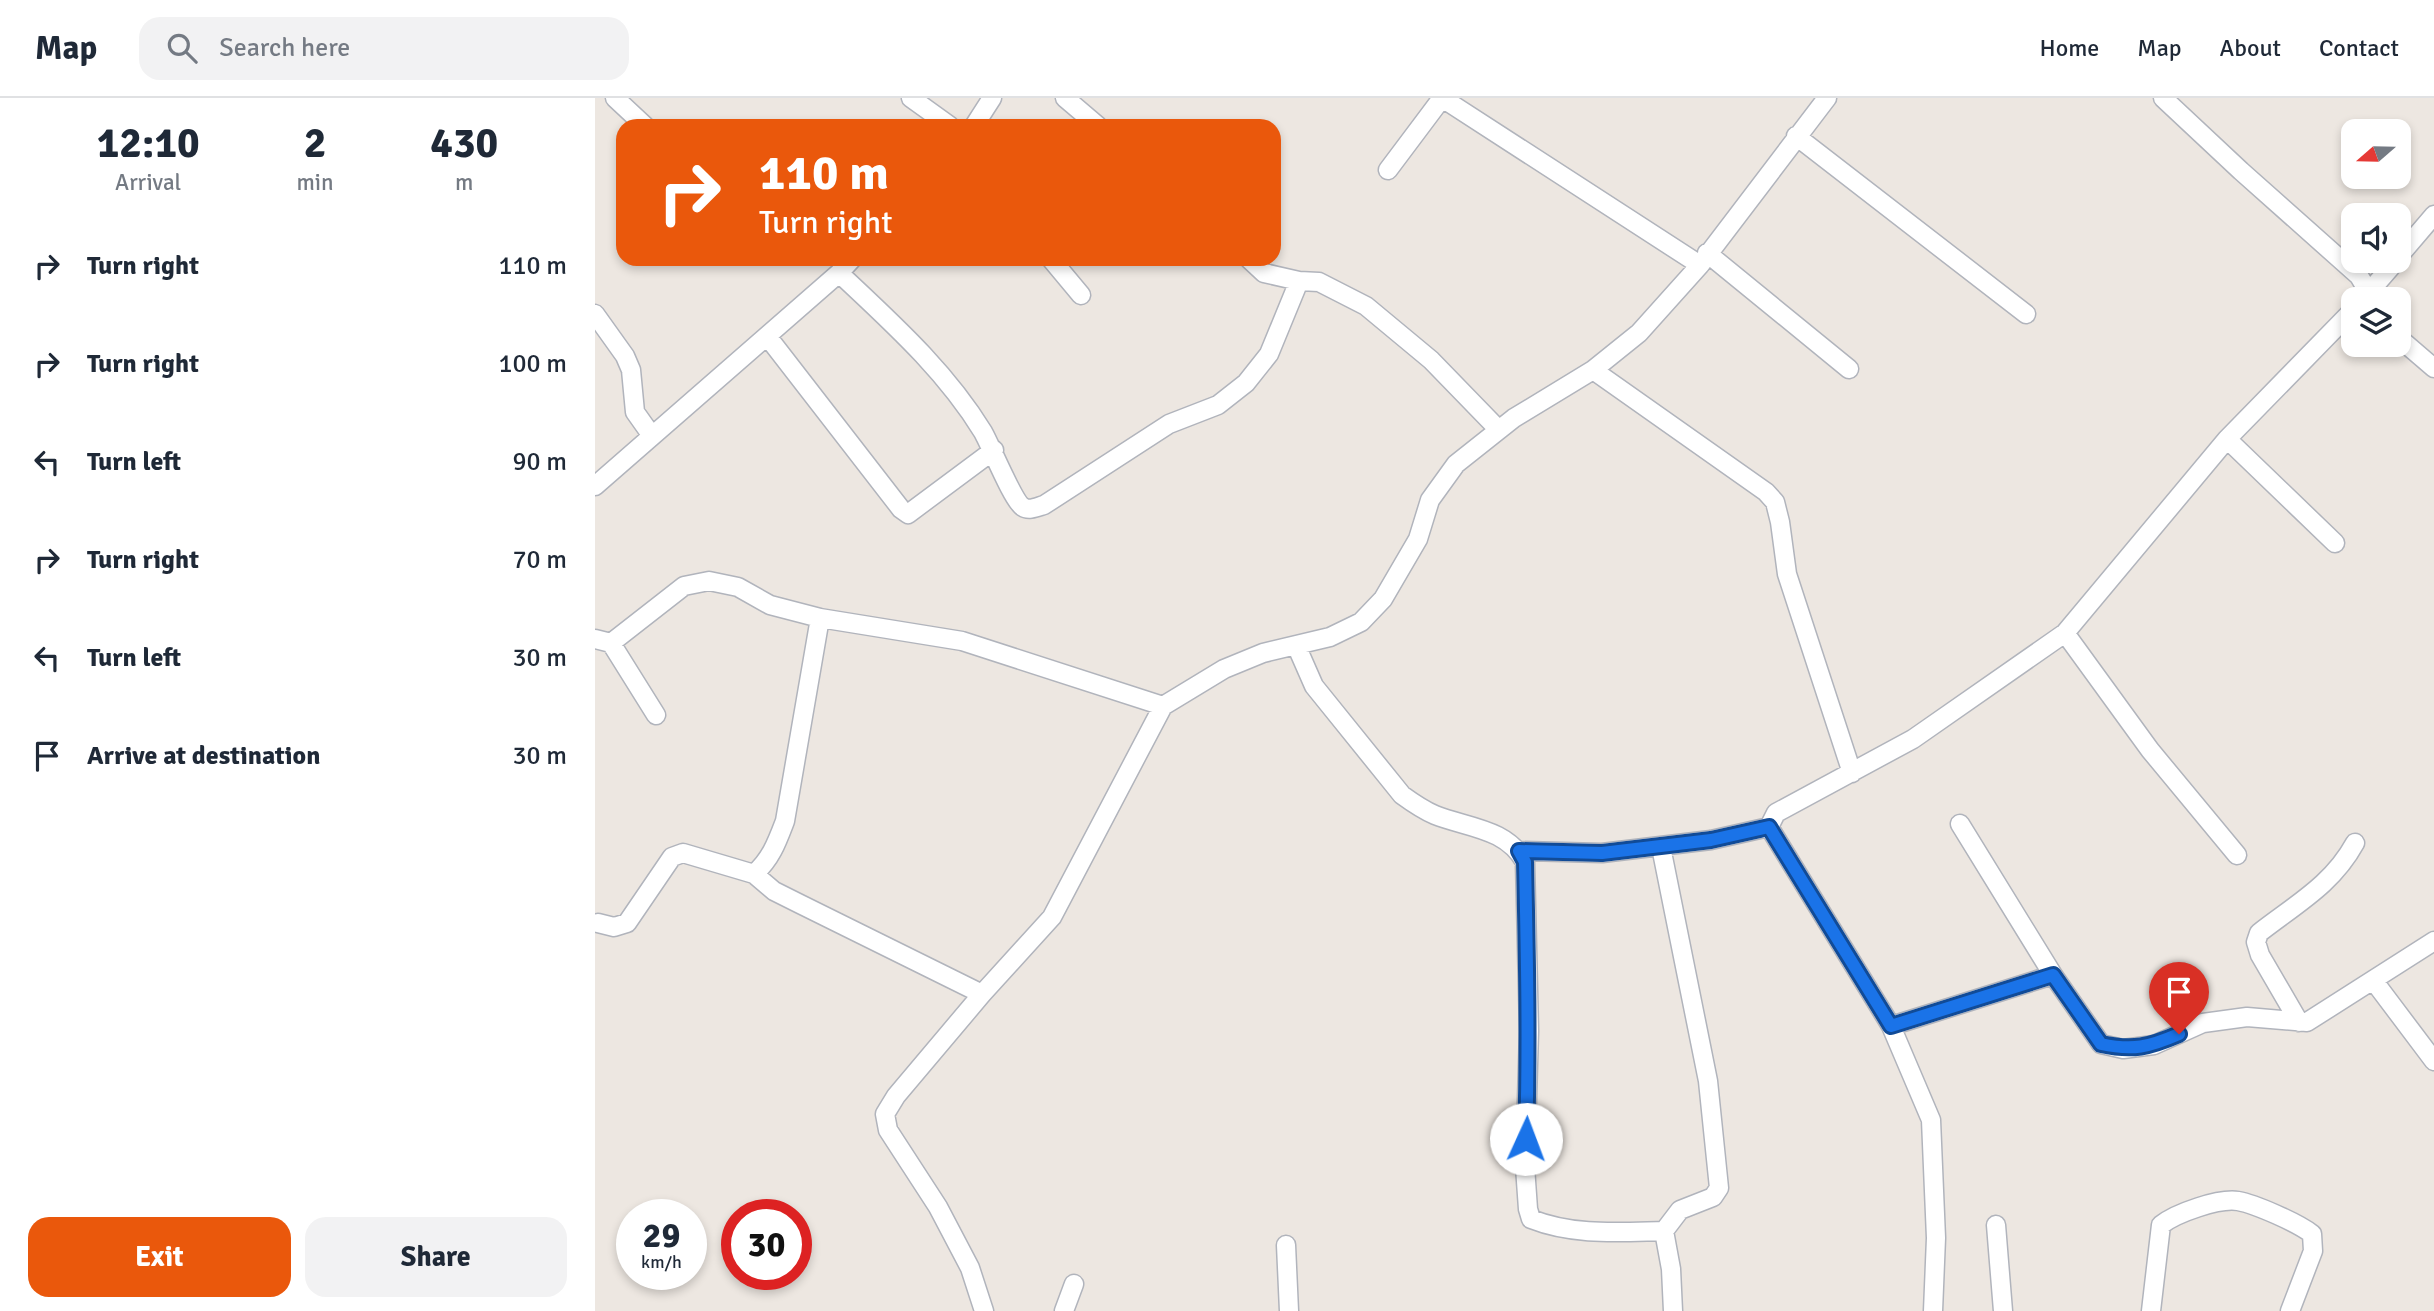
<!DOCTYPE html>
<style>
:root{--surface:#fff;--page:#f2f2f3;--text:#1f2937;--muted:#747a83;--line:#e0e1e3;--accent:#ea580c}
body{margin:0;font-family:Signika,sans-serif;background:var(--page);color:var(--text);height:100vh;display:flex;flex-direction:column;font-size:26px;white-space:nowrap}
*{box-sizing:border-box;margin:0}
p{font-size:23px;color:var(--muted)}
.icon{flex:none;width:38px;height:38px;fill:none;stroke:currentColor;stroke-width:2;stroke-linecap:round;stroke-linejoin:round}
.map{position:relative;flex:1;overflow:hidden}
.drawer{display:flex;flex-direction:column;background:var(--surface);width:595px}
.drawer>*{flex:none}
.guide{position:absolute;left:21px;top:21px;width:665px;height:147px;border-radius:21px;box-shadow:0 4px 10px #0003;background:#ea580c;color:#fff;overflow:hidden}
.needle{width:46px;rotate:250deg}
.buttons{position:absolute;left:1746px;top:21px;display:grid;gap:14px}
.buttons a{display:grid;place-items:center;width:70px;height:70px;border-radius:14px;background:var(--surface);box-shadow:0 4px 10px #0003;font-size:35px}
.speed{position:absolute;left:21px;top:1101px;display:flex;gap:14px;font-size:35px;font-weight:700;text-align:center}
.speed>*{display:grid;place-content:center;width:91px;height:91px;border-radius:50%;background:var(--surface);box-shadow:0 4px 10px #0003;line-height:1}
.speed small{font-size:18px;font-weight:400}
.speed .limit{border:10px solid #d22;background:#fff;color:#111}
.pin{position:absolute;display:grid;place-items:center;width:60px;height:60px;color:#fff;margin:-72px -30px;border-radius:50% 50% 50% 0;rotate:-45deg;box-shadow:0 0 7px #0007}
.pin .icon{rotate:45deg}
.me{position:absolute;width:77px;margin:-38px;rotate:2deg;stroke-linejoin:round;filter:drop-shadow(0 0 5px #0008)}
.turn{display:flex;align-items:center;gap:24px;height:147px;padding:0 28px;font-size:32px}
.turn .icon{width:91px;height:91px;stroke-width:2.5}
.turn b{display:block;font-size:49px;line-height:60px}
.eta{display:flex;justify-content:space-evenly;align-items:center;height:119px;text-align:center}
.eta b{font-size:42px;font-weight:700;line-height:49px}
.cta{display:flex;gap:14px;margin-top:auto;padding:14px 28px}
.cta a{flex:1;height:80px;border-radius:21px;background:var(--accent);color:#fff;font-size:28px;font-weight:700;line-height:80px;text-align:center}
.cta a+a{background:var(--page);color:var(--text)}
ul{padding:0;list-style:none}
li{display:flex;align-items:center;gap:21px;height:98px;padding:0 28px}
li div{flex:1}
li b{display:block;font-size:26px}
li em{font-style:normal}
header{display:flex;align-items:center;gap:42px;box-sizing:border-box;height:98px;padding:0 35px;background:var(--surface);border-bottom:2px solid var(--line)}
header strong{font-size:33px}
nav{display:flex;gap:38px;margin-inline-start:auto;font-size:24px}
.search{width:490px;height:63px;background:var(--page);display:flex;align-items:center;gap:18px;box-sizing:border-box;padding:0 24px;border-radius:21px;color:var(--muted);font-size:26px}
main{display:flex;flex:1;min-height:0}
.map>svg:first-child{display:block}
</style>
<header>
<strong>Map</strong>
<div class="search"><svg class="icon" aria-label="search" viewBox="0 0 24 24"><circle cx="10" cy="10" r="6"/><path d="M15 15l6 6"/></svg>Search here</div>
<nav><a>Home</a><a>Map</a><a>About</a><a>Contact</a></nav>
</header>
<main>
<section class="drawer">
<div class="eta">
<div><b>12:10</b><p>Arrival</p></div>
<div><b>2</b><p>min</p></div>
<div><b>430</b><p>m</p></div>
</div>
<ul>
<li><svg class="icon" aria-label="right" viewBox="0 0 24 24"><path d="M7 20v-9h11M14 6l5 5-5 5"/></svg><div><b>Turn right</b></div><em>110 m</em></li>
<li><svg class="icon" aria-label="right" viewBox="0 0 24 24"><path d="M7 20v-9h11M14 6l5 5-5 5"/></svg><div><b>Turn right</b></div><em>100 m</em></li>
<li><svg class="icon" aria-label="left" viewBox="0 0 24 24"><path d="M17 20v-9H6M10 6l-5 5 5 5"/></svg><div><b>Turn left</b></div><em>90 m</em></li>
<li><svg class="icon" aria-label="right" viewBox="0 0 24 24"><path d="M7 20v-9h11M14 6l5 5-5 5"/></svg><div><b>Turn right</b></div><em>70 m</em></li>
<li><svg class="icon" aria-label="left" viewBox="0 0 24 24"><path d="M17 20v-9H6M10 6l-5 5 5 5"/></svg><div><b>Turn left</b></div><em>30 m</em></li>
<li><svg class="icon" aria-label="arrive" viewBox="0 0 24 24"><path d="M6 21V4h12l-3 4 3 4H6"/></svg><div><b>Arrive at destination</b></div><em>30 m</em></li>
</ul>
<div class="cta"><a>Exit</a><a>Share</a></div>
</section>
<div class="map">
<svg width="1839" height="1213" viewBox="0 0 1839 1213">
<rect width="100%" height="100%" fill="#ede7e1"/>
<g fill="none" stroke-linecap="round" stroke-linejoin="round">
<defs>
<path id="minor" d="M20,0L50,28
M316,0L355,28
M470,0L503,28
M847,0L1105,167
M1568,0L1646,73L1764,178L1770,188L1772,201
M379,28L397,0
M1201,38L1431,216
M793,72L847,0
M1112,155L1254,271
M1804,158L1839,117
M456,161L486,197
M654,161L669,175L704,183L724,184L771,208L836,262L903,331
M244,175C296,224 350,272 388,334C396,348 418,403 428,409C434,413 442,409 449,407L574,326L623,307L651,285L674,256L704,183
M1768,201L1801,163
M0,216L30,258L36,272L40,314L57,338
M172,238L306,411L313,416L399,352
M1804,240L1839,270
M998,272L1171,394L1180,404L1185,424L1192,476L1257,675
M1632,341L1740,445
M0,388L244,175L257,161
M1470,535L1555,652L1642,757
M0,541L16,545L61,617
M16,545L89,488L114,483L143,489L175,507L225,520L367,543L568,608
M701,547L719,588L807,697C818,705 828,712 840,717C873,730 911,730 930,764L934,933L930,1069L933,1111L936,1121C979,1138 1024,1134 1069,1133
M1365,726L1458,877L1506,946L1528,951L1559,947L1608,925L1652,919L1712,924L1839,843
M1066,749L1113,983L1124,1090L1118,1099L1085,1112L1069,1133L1076,1171L1078,1213
M924,753L1007,755L1116,742L1174,729
M159,776C176,761 182,744 190,723L225,520
M3,825L19,829L32,825L77,759L88,755L159,776L179,793L205,806L387,896
M1778,882L1839,963
M1704,924L1665,857L1661,844L1664,835C1701,806 1737,787 1760,745
M1296,928L1458,877
M1401,1127L1408,1213
M691,1147L694,1213
M389,1213L375,1170L343,1109L293,1032L290,1016L301,998L387,896L457,819L568,608L629,571L668,555L735,539L766,524L788,501L823,441L835,402L861,366L919,320L998,272L1044,235L1105,167L1232,0
M469,1213L479,1186
M1338,1213L1341,1140L1336,1022L1296,928L1174,729L1181,715L1318,641L1470,535L1632,341L1759,211
M1556,1213L1566,1127C1581,1115 1624,1100 1643,1103C1660,1106 1703,1125 1717,1136L1718,1153L1695,1213"/>
</defs>
<use href="#minor" stroke="#b1b4bc" stroke-width="21"/>
<use href="#minor" stroke="#fff" stroke-width="18"/>
</g>
<g fill="none" stroke-linecap="round" stroke-linejoin="round">
<defs>
<path id="route" d="M931,1041C934,948 932,857 930,764L924,753L1007,755L1116,742L1174,729L1296,928L1458,877L1506,946C1538,953 1554,949 1584,936"/>
</defs>
<use href="#route" stroke="#114b97" stroke-width="18"/>
<use href="#route" stroke="#1a73e8" stroke-width="12"/>
</g>
</svg>
<div class="buttons">
<a><svg class="needle" viewBox="-14 -14 28 28"><path d="M0-13l5 13h-10z" fill="#e53935"/><path d="M0 13l5-13h-10z" fill="#747a83"/></svg></a>
<a><svg class="icon" aria-label="sound" viewBox="0 0 24 24"><path d="M4 9h4l5-4v14l-5-4H4zM17 9q2 3 0 6"/></svg></a>
<a><svg class="icon" aria-label="layers" viewBox="0 0 24 24"><path d="M12 4l9 5-9 5-9-5zM3 14l9 5 9-5"/></svg></a>
</div>
<div class="speed"><div>29<small>km/h</small></div><div class="limit">30</div></div>
<div class="pin" style="left:1584px;top:936px;background:#d93025"><svg class="icon" aria-label="arrive" viewBox="0 0 24 24"><path d="M6 21V4h12l-3 4 3 4H6"/></svg></div>
<svg class="me" style="left:931px;top:1041px" viewBox="-20 -20 40 40"><circle r="19" fill="#fff"/><path d="M0-13L10 11 0 6-10 11z" fill="#1a73e8"/></svg>
<div class="guide">
<div class="turn"><svg class="icon" aria-label="right" viewBox="0 0 24 24"><path d="M7 20v-9h11M14 6l5 5-5 5"/></svg><div><b>110 m</b>Turn right</div></div>
</div>
</div>
</main>
